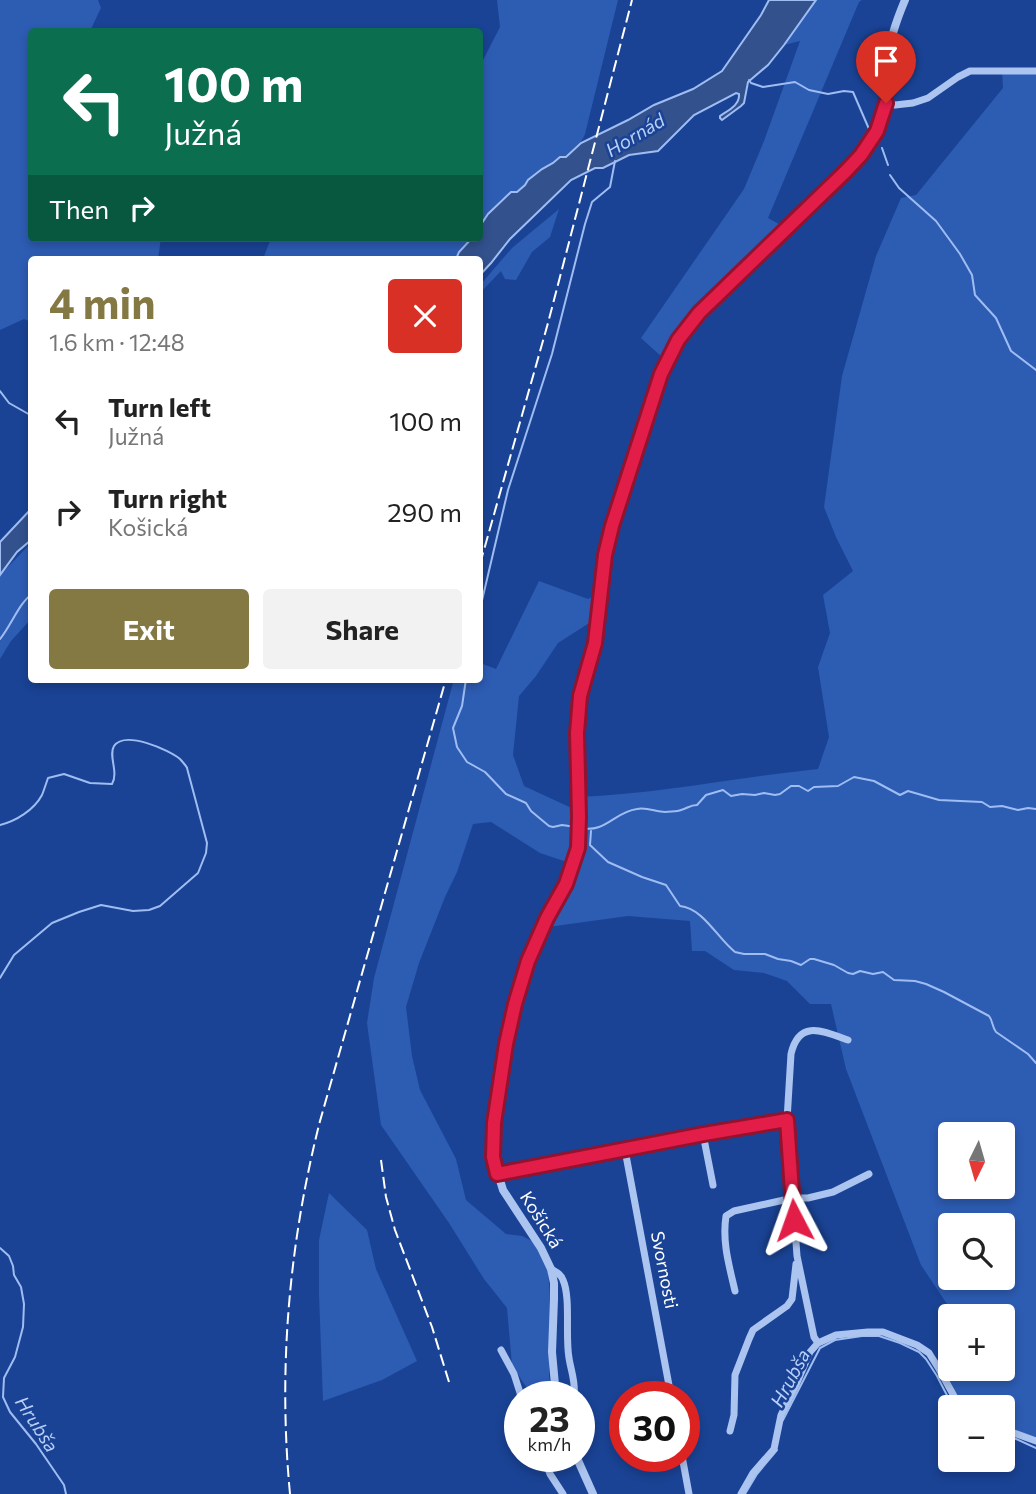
<!DOCTYPE html>
<meta charset="utf-8">
<style>
:root{--surface:#fff;--page:#f2f2f2;--text:#222;--muted:#767676;--accent:#857943}
body{margin:0;font-family:Commissioner,sans-serif;background:var(--page);color:var(--text);height:100vh;display:flex;flex-direction:column;font-size:26px;white-space:nowrap}
*{box-sizing:border-box;margin:0}
p{font-size:23px;color:var(--muted)}
.icon{flex:none;width:38px;height:38px;fill:none;stroke:currentColor;stroke-width:2;stroke-linecap:round;stroke-linejoin:round}
.map{position:relative;flex:1;overflow:hidden}
.side{position:absolute;left:28px;top:256px;width:455px;height:427px;display:flex;flex-direction:column;background:var(--surface);border-radius:7px;box-shadow:0 4px 10px #0003}
.side>*{flex:none}
.top-card{position:absolute;left:28px;top:28px;width:455px;height:214px;border-radius:7px;box-shadow:0 4px 10px #0003;background:#0b6e4f;color:#fff;overflow:hidden}
.needle{width:46px;rotate:185deg}
.buttons{position:absolute;left:938px;top:1122px;display:grid;gap:14px}
.buttons a{display:grid;place-items:center;width:77px;height:77px;border-radius:7px;background:var(--surface);box-shadow:0 4px 10px #0003;font-size:35px}
.speed{position:absolute;left:504px;top:1381px;display:flex;gap:14px;font-size:35px;font-weight:700;text-align:center}
.speed>*{display:grid;place-content:center;width:91px;height:91px;border-radius:50%;background:var(--surface);box-shadow:0 4px 10px #0003;line-height:1}
.speed small{font-size:18px;font-weight:400}
.speed .limit{border:10px solid #d22;background:#fff;color:#111}
.pin{position:absolute;display:grid;place-items:center;width:60px;height:60px;color:#fff;margin:-72px -30px;border-radius:50% 50% 50% 0;rotate:-45deg;box-shadow:0 0 7px #0007}
.pin .icon{rotate:45deg}
.me{position:absolute;width:77px;margin:-38px;rotate:356deg;stroke-linejoin:round;filter:drop-shadow(0 0 5px #0008)}
.turn{display:flex;align-items:center;gap:24px;height:147px;padding:0 21px;font-size:32px}
.turn .icon{width:91px;height:91px;stroke-width:2.5}
.turn b{display:block;font-size:49px;line-height:60px}
.then{display:flex;align-items:center;height:66px;padding:0 21px;background:#0003;gap:14px;font-size:26px}
.round{display:grid;place-items:center;flex:none;width:74px;height:74px;border-radius:7px;background:var(--page)}
.overview{display:flex;align-items:center;justify-content:space-between;height:119px;padding:0 21px}
h1{font-size:42px;font-weight:700;line-height:52px;color:var(--accent)}
.primary-button{display:flex;gap:14px;margin-top:auto;padding:14px 21px}
.primary-button a{flex:1;height:80px;border-radius:7px;background:var(--accent);color:#fff;font-size:28px;font-weight:700;line-height:80px;text-align:center}
.primary-button a+a{background:var(--page);color:var(--text)}
ul{padding:0;list-style:none}
li{display:flex;align-items:center;gap:21px;height:91px;padding:0 21px}
li div{flex:1}
li b{display:block;font-size:26px}
li em{font-style:normal}
.map>svg:first-child{display:block}
</style>
<div class="map">
<svg width="1036" height="1494" viewBox="0 0 1036 1494">
<rect width="100%" height="100%" fill="#1a4395"/>
<path fill="#2d5cb3" fill-rule="evenodd" d="M0,0H98L101,8L90,31L32,32V238H161L158,259H32L31,322L24,319L0,330Z
M497,0H618L585,134C577,153 560,159 544,168C535,173 530,180 524,187C519,191 514,191 509,194C499,200 485,216 480,226V63L482,62L500,27Z
M816,0H862L859,2L768,218L784,227L742,270L678,346L673,357L663,358L641,338L744,189L764,141L800,41L784,45Z
M1002,71L1036,72V1440L1003,1426V1407H961L940,1370L950,1356V1368H1003V1316H955L921,1265L846,1069L831,1004H810L787,981L764,973L734,970L705,951H692L690,921L628,916L548,927L577,863V837L567,862L540,853L491,822L473,824L457,872L445,897L419,963L406,1007L412,1056L420,1090L456,1159L466,1200L506,1234L522,1236L536,1243L548,1271L551,1310L549,1376L553,1396H532L512,1365L507,1308L484,1279L449,1223L381,1125L367,1023L374,978L454,679H480V663L496,669L539,581L588,599L597,594V618L558,643L536,676L519,696L513,755L524,786L578,811V797C658,794 738,777 818,769L829,737L818,667L830,633L823,595L853,571L836,537L824,507L842,376L876,256L901,198L916,195L1003,88ZM950,1134H1003V1186H950ZM950,1225H1003V1278H950Z
M559,209L550,237L532,252L516,280L505,279L501,271L480,293V285L512,248Z
M271,238H472L459,252L456,259H263Z
M31,543V619L11,641L0,659V575Z
M329,1193L367,1230L376,1269L417,1361L382,1380L323,1401L319,1295V1240Z"/>
<path fill="#32518d" stroke="#9fbdf2" stroke-width="2" d="M769,0H816L784,45L768,65L748,82L744,103L741,106L722,120L720,118V116C729,110 740,105 739,94L736,93L694,115L658,151L629,155L603,168H595L571,180L510,239L491,263L480,275V259H456L459,252L472,238H480V226L488,214L511,192H517L525,185L528,180L542,169L553,163L560,157H566L581,143L628,120L654,105L693,89L722,71L761,15Z
M31,509V540L17,552L0,575V542Z"/>
<g fill="none" stroke-linecap="round" stroke-linejoin="round">
<path stroke="#9fbdf2" stroke-width="2" d="M749,80L751,83L763,87L795,82L809,90L828,94L844,91L853,92L869,129
M882,148L888,165
M890,175L899,188L936,221L960,254L972,275L975,295L996,318L1011,351L1036,370
M0,391L9,403L32,416
M480,609L508,490L552,354L585,224L592,202L610,187L615,161
M0,639C11,626 19,603 32,594
M466,679L462,706L453,728L457,747L467,762L485,772L506,794L526,803L531,811L549,826L553,827L562,825L576,827
M0,825C16,821 34,810 42,795C44,790 46,784 48,778L64,774L90,783L112,784C119,772 108,756 114,746C125,730 169,750 180,759C181,760 187,767 187,768L207,843L206,853L198,873L160,906L149,910L133,911L101,905L79,912L52,923L14,955L0,978
M581,828C606,833 614,812 637,809C647,807 656,812 665,812C670,811 677,812 681,810C688,808 690,805 697,805L706,795L723,790L731,796L742,794L755,795L764,793L775,795L780,794L791,786H799L808,791L814,787L838,786L854,777L874,781L900,795L908,791L939,800L982,802L990,807L1002,806L1018,810L1028,808L1036,809
M591,831L590,845L608,862L642,877L666,885L680,906C703,908 718,939 735,952L744,954H765L778,959L791,961L801,965L810,959H814L834,965L848,973L853,974L860,971L873,974L883,972L894,980L915,981L926,984L944,992L989,1016C993,1021 992,1027 996,1032L1028,1054L1036,1063
M0,1248L9,1256L13,1266L14,1275L21,1287L24,1304L23,1327L15,1357L4,1378L3,1397L10,1412L36,1444L64,1485L66,1494
M783,1420L820,1348L835,1340L862,1336H879L900,1343L919,1352L926,1359L937,1376L953,1407
M1003,1433L1036,1448
M745,1494L757,1474L777,1450"/>
<path stroke="#acc4f0" stroke-width="7" d="M886,103L895,105L913,103L928,98L958,77L970,71H1036
M703,1134L713,1185
M625,1150L671,1396
M497,1174L703,1134L787,1120
M551,1269C556,1272 561,1274 563,1280C571,1298 565,1336 569,1358C571,1371 576,1383 574,1396
M735,1291C729,1265 722,1242 726,1216L734,1211L793,1198H808L833,1192L869,1174
M818,1343L814,1337L797,1256L787,1120L791,1054C799,1019 823,1031 848,1040
M501,1350L514,1374L521,1396
M1003,1429L1036,1441
M730,1431L734,1415L735,1375L749,1339L753,1330L787,1306L792,1299L796,1264
M543,1456L550,1474L563,1494
M682,1456L689,1494
M741,1494L753,1473L774,1449L781,1415L796,1385L810,1352L818,1343L836,1335L868,1332H883L917,1345L929,1353L939,1369L960,1407"/>
<path stroke="#acc4f0" stroke-width="8" d="M556,1396L552,1352L554,1299V1283L551,1269L541,1248L503,1190L493,1157L494,1123L500,1079L515,1004L529,961L547,918L566,884L578,848L579,817L577,733L580,696L595,643L605,555L612,526L661,374L678,340L699,313L846,171C857,159 869,147 877,132C889,109 885,82 888,57C890,38 897,19 905,0
M576,1456L593,1494"/>
<path stroke="#fff" stroke-width="2" stroke-dasharray="12 5" stroke-linecap="butt" d="M480,564L548,323L632,0
M381,1160L386,1197L395,1230L432,1327L449,1382
M290,1494C278,1368 289,1243 320,1121L446,679"/>
</g>
<g fill="none" stroke-linecap="round" stroke-linejoin="round">
<defs>
<path id="route" d="M794,1220L787,1120L704,1134L497,1174L493,1157L494,1123L506,1044L515,1004L528,961L547,918L566,884L578,848L579,817L577,733L580,696L595,643L605,555L612,526L661,374L678,340L699,313L846,171L861,155L877,131L886,103"/>
</defs>
<use href="#route" stroke="#92132f" stroke-width="18"/>
<use href="#route" stroke="#e11d48" stroke-width="12"/>
</g>
<g text-anchor="middle" stroke-width="5" stroke-linejoin="round" paint-order="stroke">
<g font-size="18" fill="#fff" stroke="#1a4395">
<text transform="translate(541 1220) rotate(58)" y="6">Košická</text>
<text transform="translate(664 1270) rotate(79)" y="6">Svornosti</text>
</g>
<g font-size="19" font-style="italic" fill="#b8cff7" stroke="#1a4395">
<text transform="translate(635 135) rotate(-31)" y="7">Hornád</text>
<text transform="translate(790 1378) rotate(-62)" y="7">Hrubša</text>
<text transform="translate(37 1424) rotate(57)" y="7">Hrubša</text>
</g>
</g>
</svg>
<div class="buttons">
<a><svg class="needle" viewBox="-14 -14 28 28"><path d="M0-13l5 13h-10z" fill="#e53935"/><path d="M0 13l5-13h-10z" fill="#767676"/></svg></a>
<a><svg class="icon" aria-label="search" viewBox="0 0 24 24"><circle cx="10" cy="10" r="6"/><path d="M15 15l6 6"/></svg></a>
<a>+</a>
<a>−</a>
</div>
<div class="speed"><div>23<small>km/h</small></div><div class="limit">30</div></div>
<div class="pin" style="left:886px;top:103px;background:#d93025"><svg class="icon" aria-label="arrive" viewBox="0 0 24 24"><path d="M6 21V4h12l-3 4 3 4H6"/></svg></div>
<svg class="me" style="left:794px;top:1220px" viewBox="-20 -20 40 40"><path d="M0-17L14 15 0 8-14 15z" fill="#e11d48" stroke="#fff" stroke-width="4"/></svg>
<div class="top-card">
<div class="turn"><svg class="icon" aria-label="left" viewBox="0 0 24 24"><path d="M17 20v-9H6M10 6l-5 5 5 5"/></svg><div><b>100 m</b>Južná</div></div>
<div class="then">Then<svg class="icon" aria-label="right" viewBox="0 0 24 24"><path d="M7 20v-9h11M14 6l5 5-5 5"/></svg></div>
</div>
<section class="side">
<div class="overview"><div><h1>4 min</h1><p>1.6 km · 12:48</p></div><a class="round" style="background:#d93025;color:#fff"><svg class="icon" aria-label="close" viewBox="0 0 24 24"><path d="M6 6l12 12M18 6L6 18"/></svg></a></div>
<ul>
<li><svg class="icon" aria-label="left" viewBox="0 0 24 24"><path d="M17 20v-9H6M10 6l-5 5 5 5"/></svg><div><b>Turn left</b><p>Južná</p></div><em>100 m</em></li>
<li><svg class="icon" aria-label="right" viewBox="0 0 24 24"><path d="M7 20v-9h11M14 6l5 5-5 5"/></svg><div><b>Turn right</b><p>Košická</p></div><em>290 m</em></li>
</ul>
<div class="primary-button"><a>Exit</a><a>Share</a></div>
</section>
</div>
